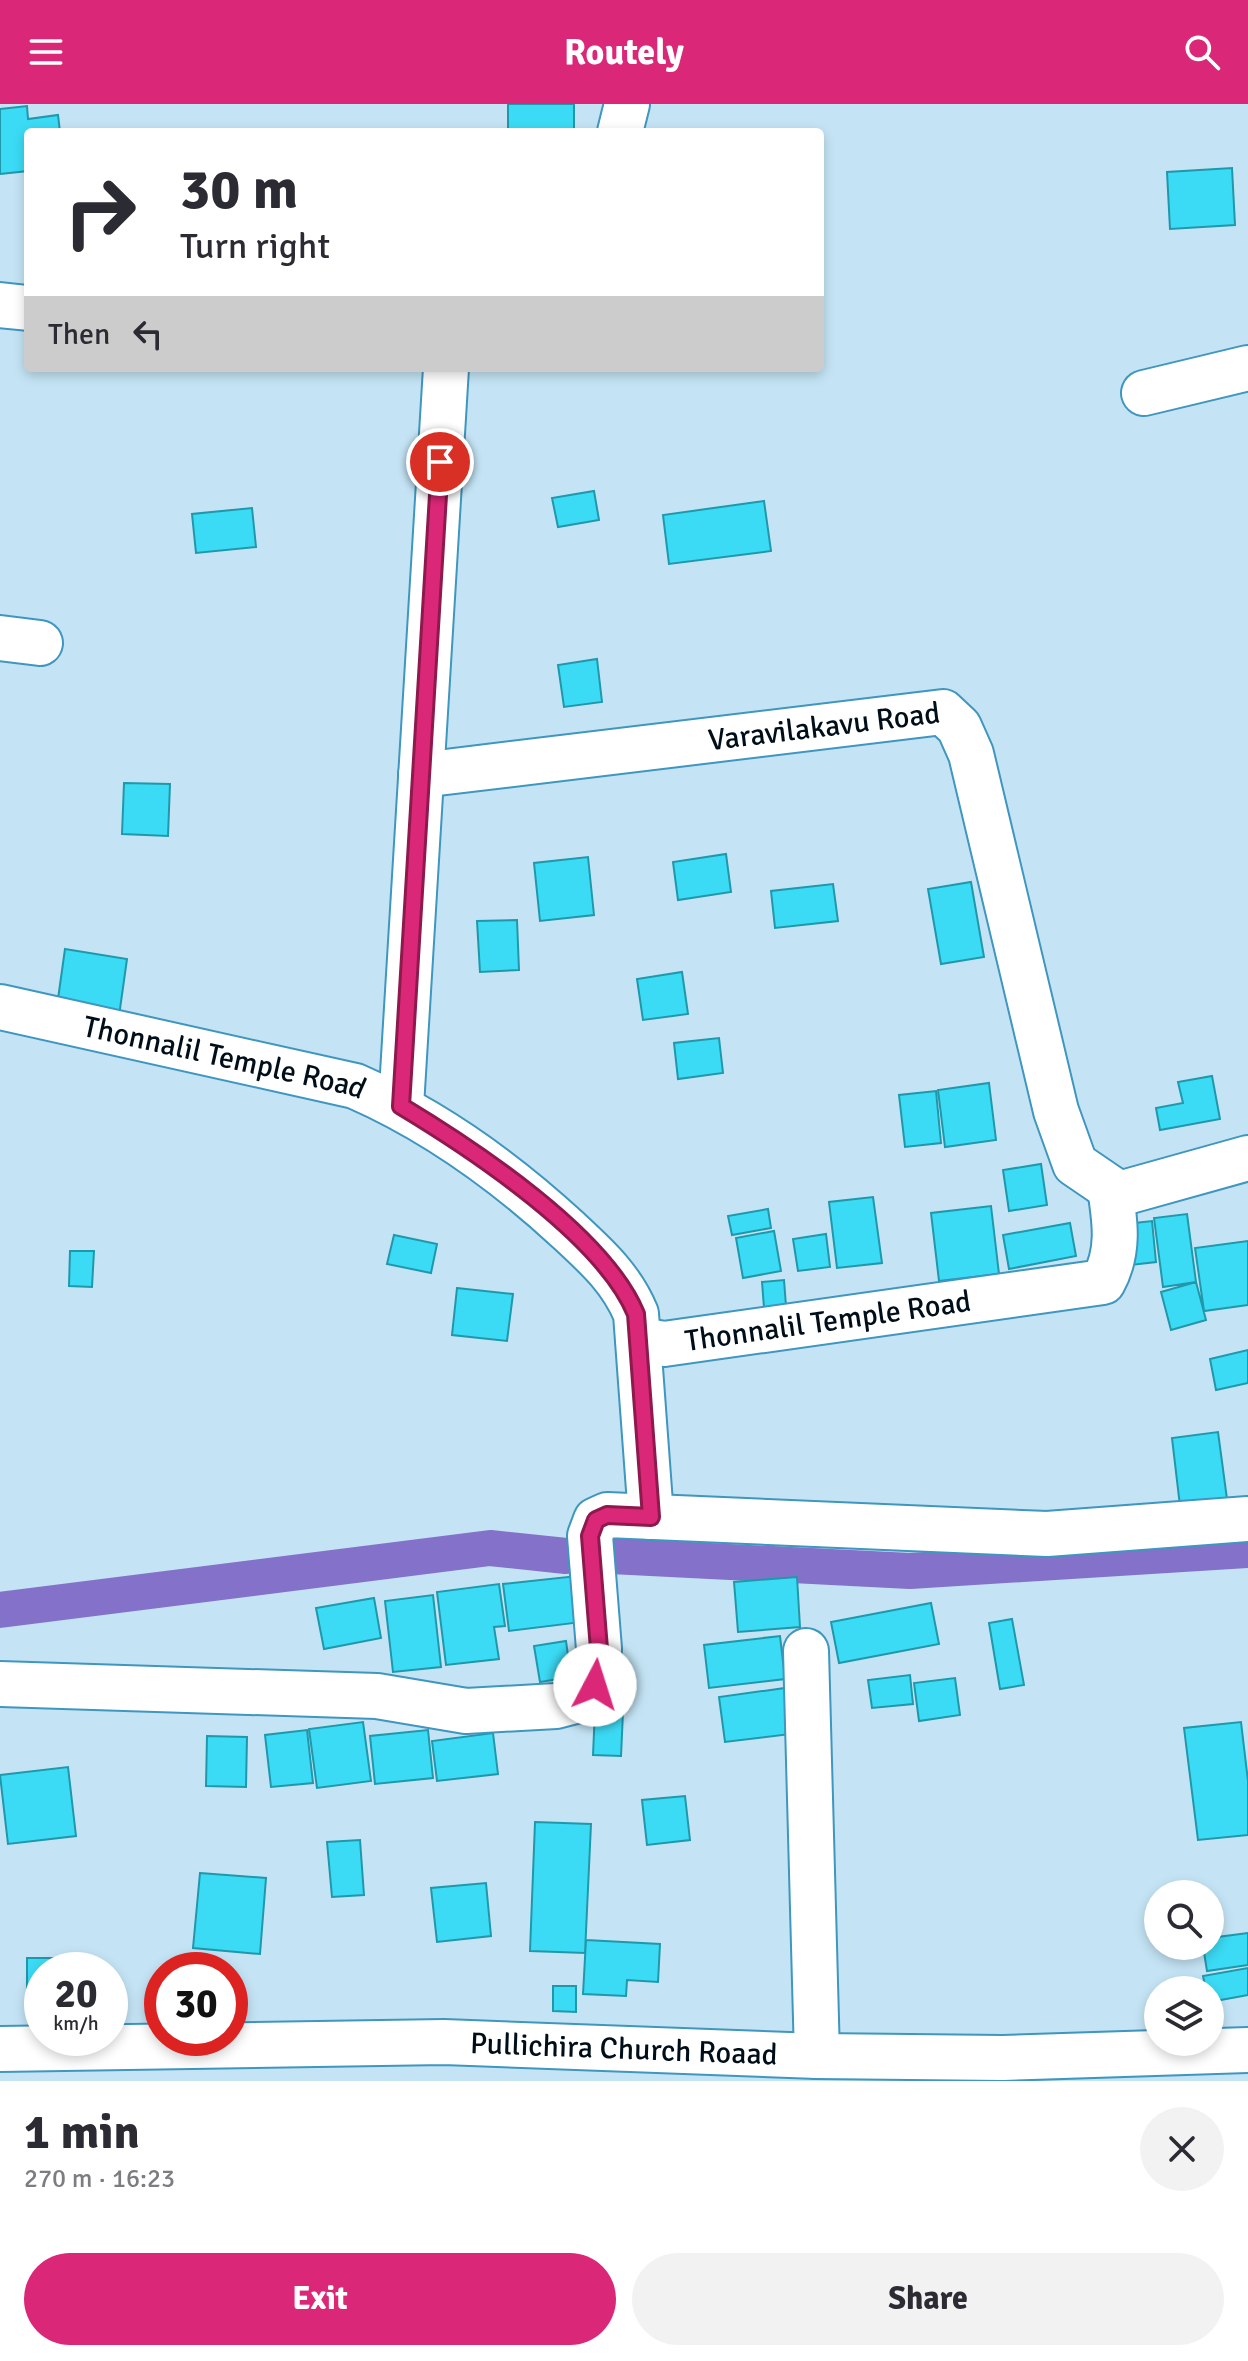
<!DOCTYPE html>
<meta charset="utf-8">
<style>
:root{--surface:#fff;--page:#f2f2f3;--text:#2b2b33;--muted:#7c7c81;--accent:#db2777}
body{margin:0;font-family:Signika,sans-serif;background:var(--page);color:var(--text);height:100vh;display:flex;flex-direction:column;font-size:30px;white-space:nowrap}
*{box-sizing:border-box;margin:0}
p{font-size:26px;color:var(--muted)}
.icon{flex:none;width:44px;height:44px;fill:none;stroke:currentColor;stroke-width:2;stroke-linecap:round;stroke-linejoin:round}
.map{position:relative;height:1977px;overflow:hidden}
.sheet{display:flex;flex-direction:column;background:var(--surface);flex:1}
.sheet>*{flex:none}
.guide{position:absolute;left:24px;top:24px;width:800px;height:244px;border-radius:8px;box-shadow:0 4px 12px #0003;background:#fff;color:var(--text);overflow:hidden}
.tools{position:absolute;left:1144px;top:1776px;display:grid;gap:16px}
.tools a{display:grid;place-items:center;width:80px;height:80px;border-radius:50%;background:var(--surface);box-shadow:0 4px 12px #0003;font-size:40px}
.speed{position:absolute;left:24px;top:1848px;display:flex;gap:16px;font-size:40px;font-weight:700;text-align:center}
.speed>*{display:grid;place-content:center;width:104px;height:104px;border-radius:50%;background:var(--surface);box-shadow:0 4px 12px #0003;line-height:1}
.speed small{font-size:20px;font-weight:400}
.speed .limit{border:12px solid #d22;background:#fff;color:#111}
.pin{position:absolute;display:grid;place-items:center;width:68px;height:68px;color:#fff;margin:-34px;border:4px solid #fff;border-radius:50%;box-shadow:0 2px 8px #0007}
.me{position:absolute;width:88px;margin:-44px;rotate:5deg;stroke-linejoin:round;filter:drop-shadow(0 0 6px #0008)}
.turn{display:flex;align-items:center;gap:28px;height:168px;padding:0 24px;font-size:36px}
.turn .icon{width:104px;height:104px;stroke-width:2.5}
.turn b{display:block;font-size:56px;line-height:68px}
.then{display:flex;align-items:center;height:76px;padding:0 24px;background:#0003;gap:16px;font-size:30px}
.round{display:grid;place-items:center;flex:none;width:84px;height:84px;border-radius:42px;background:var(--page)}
.summary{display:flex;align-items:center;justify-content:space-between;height:136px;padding:0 24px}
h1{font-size:48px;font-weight:800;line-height:60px}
.action{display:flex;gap:16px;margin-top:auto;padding:16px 24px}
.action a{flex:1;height:92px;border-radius:48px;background:var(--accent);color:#fff;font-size:32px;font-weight:800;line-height:92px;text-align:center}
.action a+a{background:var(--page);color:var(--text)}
header{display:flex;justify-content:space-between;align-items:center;height:104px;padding:0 24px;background:var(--accent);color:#fff;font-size:36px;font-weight:800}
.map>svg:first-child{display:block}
</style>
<header><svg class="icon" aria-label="menu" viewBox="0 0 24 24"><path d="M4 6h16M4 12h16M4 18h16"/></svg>Routely<svg class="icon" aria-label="search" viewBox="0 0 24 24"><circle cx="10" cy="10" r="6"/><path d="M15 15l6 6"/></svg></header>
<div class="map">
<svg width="1248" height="1977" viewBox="0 0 1248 1977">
<rect width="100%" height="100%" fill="#c4e4f5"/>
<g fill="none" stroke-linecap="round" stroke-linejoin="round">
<path stroke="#8472ca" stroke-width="36" d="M611,1452L910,1467L1248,1446
M0,1506L490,1444L566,1452"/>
</g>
<path fill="#3bdbf5" stroke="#2098ab" stroke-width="2" d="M508,0H574V28H508Z
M27,2L28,15L58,11L60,28H28V67L0,70V5Z
M1232,64L1235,121L1170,125L1167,68Z
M594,387L599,416L558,423L552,394Z
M764,397L771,447L669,460L663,411Z
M252,404L256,443L196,449L192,410Z
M597,555L602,598L564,603L558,561Z
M124,679L170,680L168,732L122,730Z
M726,750L731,788L678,796L673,758Z
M588,753L594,811L540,817L534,759Z
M971,778L984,853L941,860L928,785Z
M833,780L838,817L775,824L771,787Z
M517,816L519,866L480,868L477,817Z
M65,845L127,855L119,912L57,902Z
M682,868L688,910L643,916L637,875Z
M719,934L723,969L678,975L674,939Z
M1212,972L1220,1015L1160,1026L1156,1004L1183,999L1178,978Z
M989,979L996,1036L945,1043L938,986Z
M936,987L941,1039L905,1043L899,991Z
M1041,1060L1047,1101L1009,1107L1003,1066Z
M873,1093L882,1159L837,1164L829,1098Z
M991,1102L999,1170L939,1177L931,1109Z
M768,1105L771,1124L732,1131L728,1112Z
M1187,1110L1196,1178L1163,1183L1154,1114Z
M1152,1117L1156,1158L1131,1161L1126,1120Z
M1070,1119L1076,1152L1009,1165L1003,1131Z
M774,1127L781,1167L743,1174L736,1134Z
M826,1130L830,1163L798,1167L793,1135Z
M394,1131L437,1140L431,1169L387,1160Z
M1248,1137V1201L1204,1207L1195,1144Z
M70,1147H94L92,1183L69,1182Z
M784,1176L786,1202L764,1204L762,1178Z
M1196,1178L1206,1216L1171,1226L1161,1188Z
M457,1184L513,1190L507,1237L452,1231Z
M1248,1246V1279L1216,1286L1210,1255Z
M1218,1328L1227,1395L1180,1402L1172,1334Z
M577,1472L582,1518L509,1527L503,1480Z
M797,1473L800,1523L738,1528L734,1478Z
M499,1480L505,1522L494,1523L499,1555L446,1561L437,1488Z
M433,1491L441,1563L393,1568L385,1497Z
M374,1494L381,1534L324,1545L316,1504Z
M931,1499L939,1540L839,1559L831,1518Z
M1012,1515L1024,1581L1000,1585L989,1519Z
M780,1532L785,1575L709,1584L704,1541Z
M566,1537L571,1573L540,1578L534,1542Z
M910,1571L913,1600L872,1604L868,1576Z
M955,1574L960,1611L919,1617L914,1579Z
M785,1584L791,1630L725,1638L719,1593Z
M595,1606L623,1608L621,1652L593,1651Z
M363,1618L371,1677L317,1684L309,1625Z
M1241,1618L1248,1677V1731L1198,1736L1184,1624Z
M307,1626L313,1679L271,1683L265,1631Z
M428,1626L433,1674L375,1680L370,1632Z
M493,1629L498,1670L437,1677L432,1637Z
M207,1632L247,1633L246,1683L206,1682Z
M68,1663L76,1732L8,1740L0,1671Z
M685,1692L690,1736L647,1741L642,1696Z
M535,1718L591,1720L585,1849L530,1847Z
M360,1736L364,1791L332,1793L327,1738Z
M200,1769L266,1774L260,1850L193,1844Z
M486,1779L491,1832L437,1838L431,1784Z
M1248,1829V1861L1207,1867L1203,1842H1210V1834Z
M586,1836L660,1840L658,1878L627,1876L626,1892L583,1890Z
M27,1854H70V1866H42V1911H27Z
M1248,1864V1891L1210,1898V1886H1206L1203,1872Z
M553,1882H576V1908L553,1907Z"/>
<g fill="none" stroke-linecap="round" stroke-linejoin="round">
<defs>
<g id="minor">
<path d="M620,28L627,0"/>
<path d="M0,201L28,204"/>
<path d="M1144,289L1248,264"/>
<path d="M0,534L40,539"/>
<path id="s1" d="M421,671L943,608L959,623L971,650L1056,1007L1075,1060L1119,1090L1248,1054"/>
<path id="s2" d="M0,903L355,982C435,1017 504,1067 568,1126C596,1152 621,1174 636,1210L651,1413"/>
<path d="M401,1002L446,264"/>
<path id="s3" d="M638,1235L664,1240L1103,1178C1120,1147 1115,1117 1110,1084"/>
<path d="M806,1547L817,1952"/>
<path d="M0,1580L377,1592L466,1607L556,1602L579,1596L595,1581L599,1545L590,1432L596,1416L607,1411L1047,1430L1248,1415"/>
</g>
<g id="major">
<path id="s4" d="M0,1945L444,1938L817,1952L1003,1954L1248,1946"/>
</g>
</defs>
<use href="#minor" stroke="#3f96be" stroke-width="48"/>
<use href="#major" stroke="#3f96be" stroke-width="48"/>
<use href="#minor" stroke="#fff" stroke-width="44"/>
<use href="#major" stroke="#fff" stroke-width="44"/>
</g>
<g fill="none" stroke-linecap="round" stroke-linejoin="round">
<defs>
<path id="route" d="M440,358L401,1002C474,1046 604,1132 636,1210L651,1413L607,1411L596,1416L590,1432L599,1545L595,1581"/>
</defs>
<use href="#route" stroke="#8e194d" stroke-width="20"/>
<use href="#route" stroke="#db2777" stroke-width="14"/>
</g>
<g text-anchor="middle" stroke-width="8" stroke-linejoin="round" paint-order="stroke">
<g font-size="30" fill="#000e1a" stroke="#fff">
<text dy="10" stroke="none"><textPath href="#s1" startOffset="406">Varavilakavu Road</textPath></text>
<text dy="10" stroke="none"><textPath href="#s2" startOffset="230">Thonnalil Temple Road</textPath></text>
<text dy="10" stroke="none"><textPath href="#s3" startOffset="192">Thonnalil Temple Road</textPath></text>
<text dy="10" stroke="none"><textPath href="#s4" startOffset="624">Pullichira Church Roaad</textPath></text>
</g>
</g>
</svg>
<div class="tools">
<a><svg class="icon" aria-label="search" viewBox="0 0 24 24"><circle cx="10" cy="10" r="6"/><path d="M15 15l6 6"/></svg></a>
<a><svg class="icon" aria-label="layers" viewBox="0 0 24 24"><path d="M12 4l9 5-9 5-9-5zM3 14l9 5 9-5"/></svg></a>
</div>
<div class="speed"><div>20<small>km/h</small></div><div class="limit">30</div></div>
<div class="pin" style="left:440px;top:358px;background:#d93025"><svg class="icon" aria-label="arrive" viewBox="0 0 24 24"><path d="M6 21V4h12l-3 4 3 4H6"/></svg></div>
<svg class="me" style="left:595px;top:1581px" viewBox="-20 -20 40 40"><circle r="19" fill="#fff"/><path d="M0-13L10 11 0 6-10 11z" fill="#db2777"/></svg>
<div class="guide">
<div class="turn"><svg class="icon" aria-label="right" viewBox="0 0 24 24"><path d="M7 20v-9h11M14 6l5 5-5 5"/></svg><div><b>30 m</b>Turn right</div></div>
<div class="then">Then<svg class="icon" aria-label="left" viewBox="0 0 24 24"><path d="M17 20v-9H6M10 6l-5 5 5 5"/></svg></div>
</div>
</div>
<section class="sheet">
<div class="summary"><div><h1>1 min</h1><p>270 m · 16:23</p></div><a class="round"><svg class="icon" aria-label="close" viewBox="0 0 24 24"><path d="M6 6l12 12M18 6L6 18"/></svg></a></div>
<div class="action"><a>Exit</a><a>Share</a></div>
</section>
